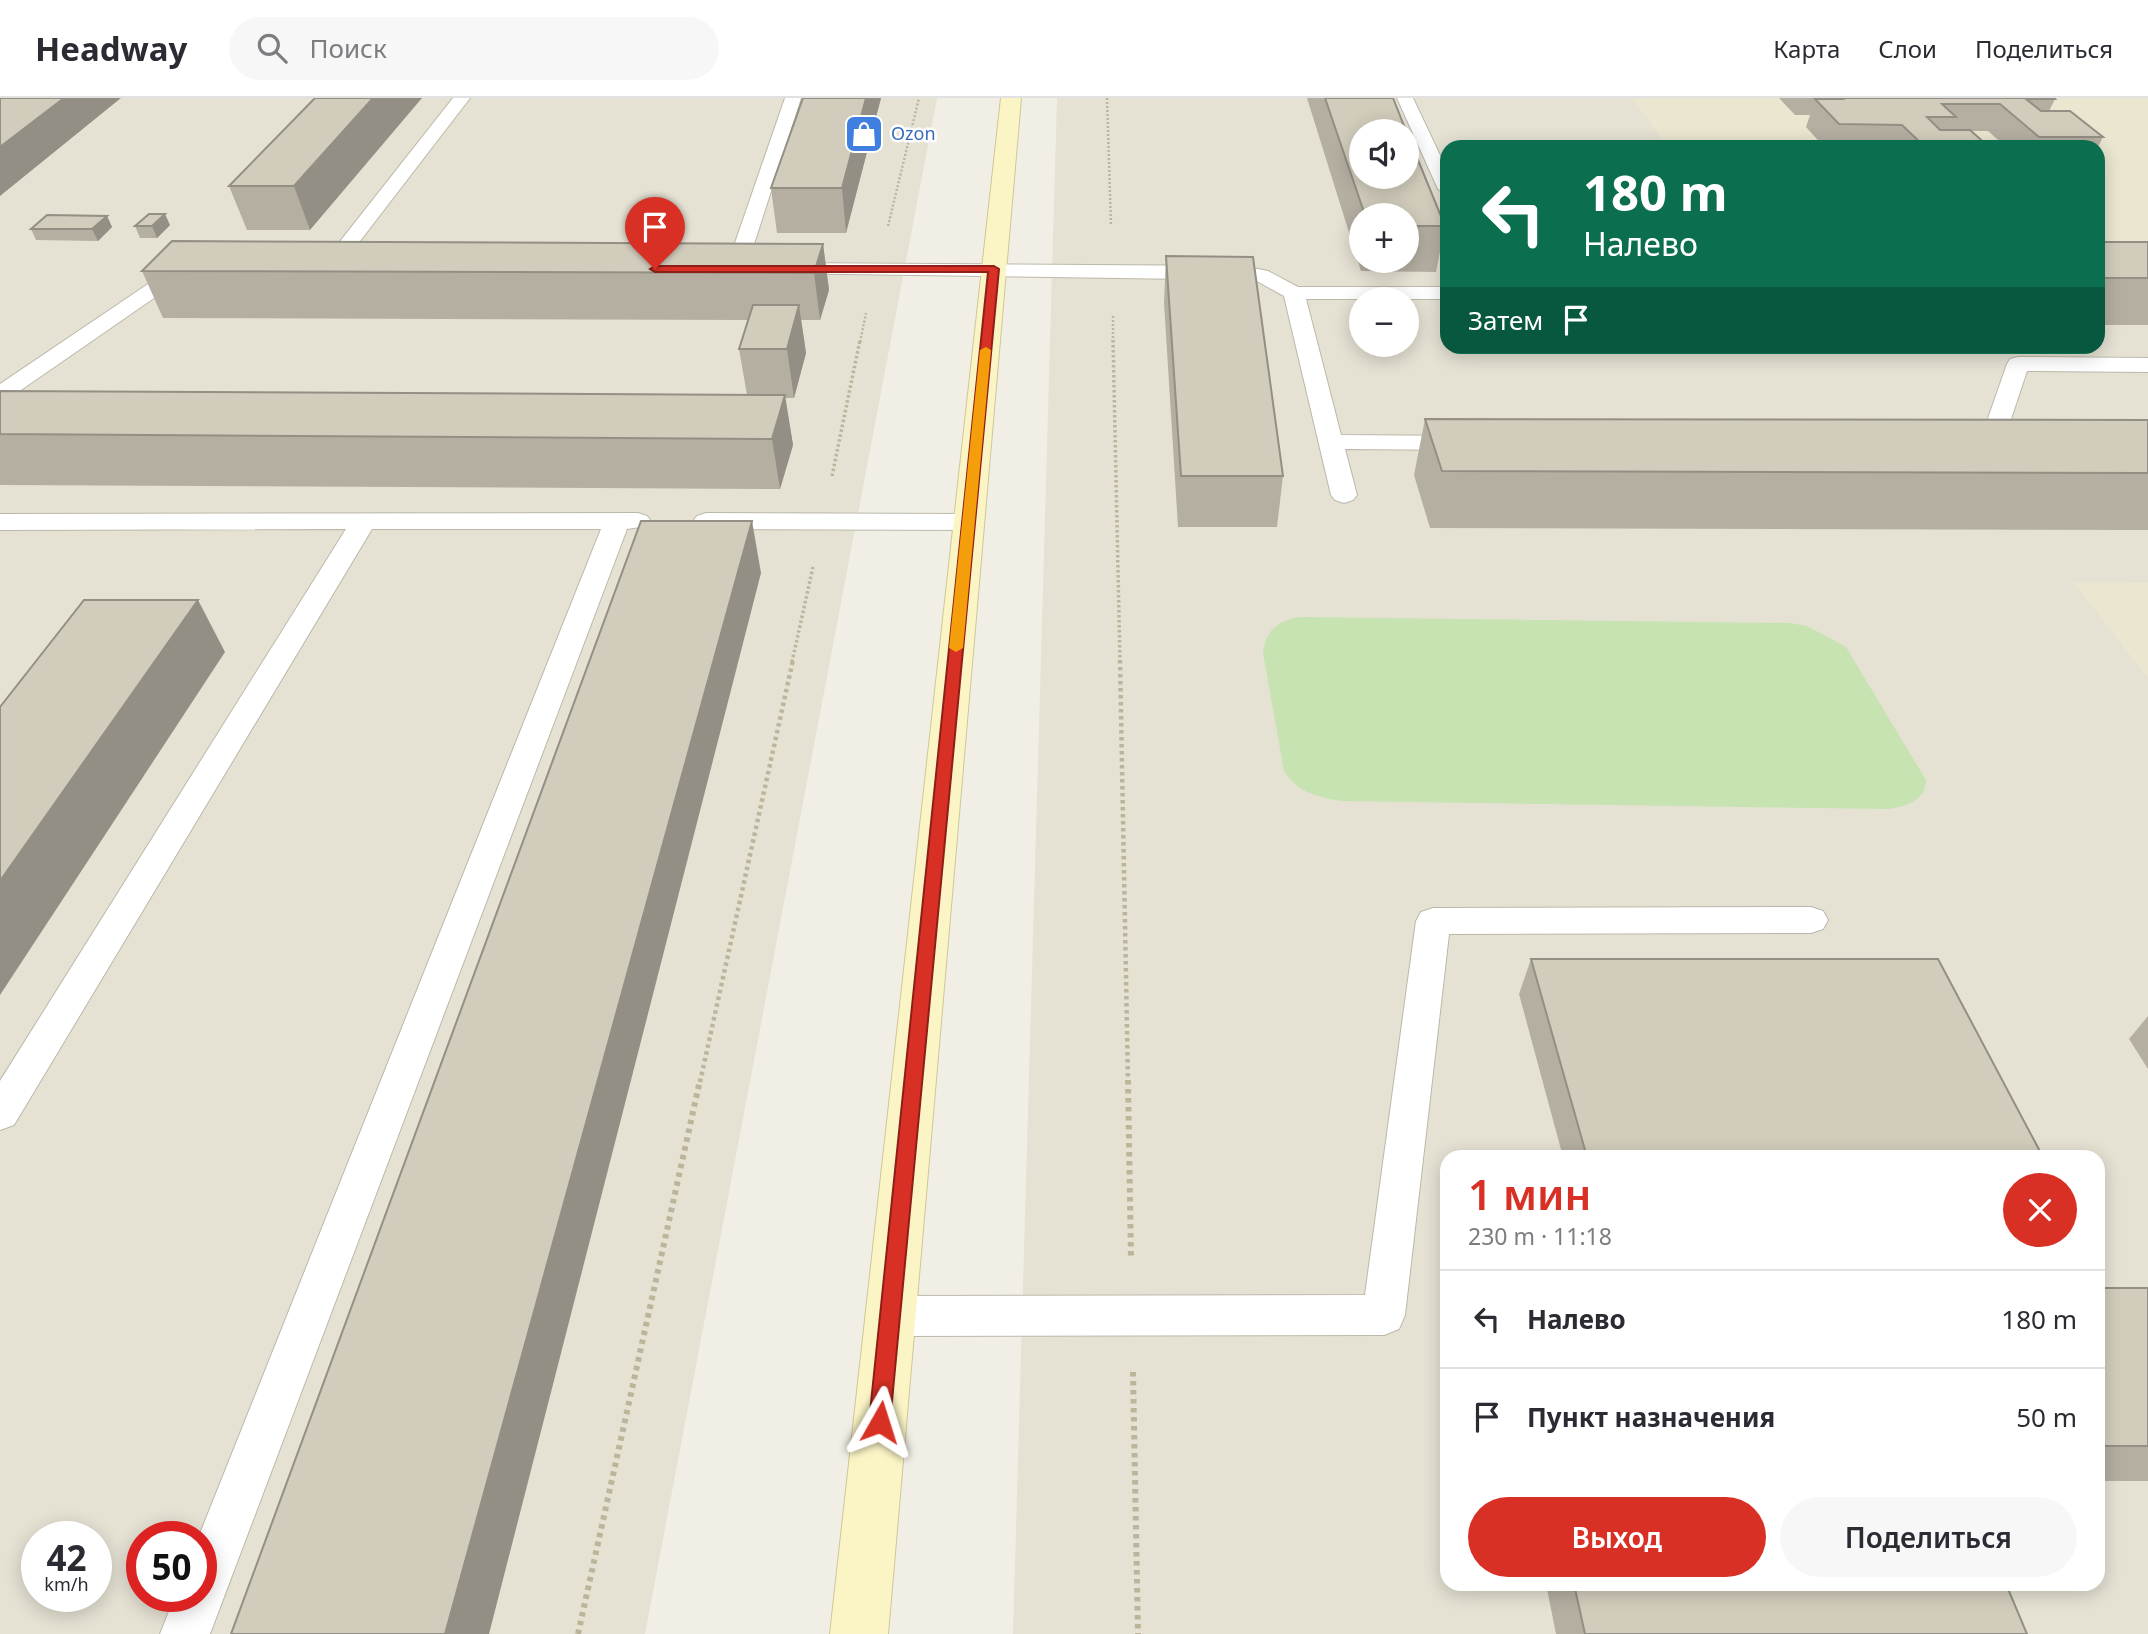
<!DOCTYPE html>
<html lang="ru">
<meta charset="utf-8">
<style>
:root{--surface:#fff;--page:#f7f7f7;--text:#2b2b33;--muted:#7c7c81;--line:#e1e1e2;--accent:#d93025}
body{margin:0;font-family:"Noto Sans",sans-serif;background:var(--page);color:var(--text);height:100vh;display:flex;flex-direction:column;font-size:26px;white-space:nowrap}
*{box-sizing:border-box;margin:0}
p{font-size:23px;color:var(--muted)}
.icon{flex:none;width:38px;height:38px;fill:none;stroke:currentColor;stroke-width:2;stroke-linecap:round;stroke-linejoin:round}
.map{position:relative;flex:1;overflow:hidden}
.side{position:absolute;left:1440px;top:1052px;width:665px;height:441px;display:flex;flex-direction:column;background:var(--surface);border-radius:21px;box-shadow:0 4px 18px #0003}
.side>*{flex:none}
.banner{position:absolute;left:1440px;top:42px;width:665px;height:214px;border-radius:21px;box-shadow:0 4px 18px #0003;background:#0b6e4f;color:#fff;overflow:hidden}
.fabs{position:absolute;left:1349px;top:21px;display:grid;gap:14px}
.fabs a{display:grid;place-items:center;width:70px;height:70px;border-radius:50%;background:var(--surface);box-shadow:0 4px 18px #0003;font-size:35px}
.speed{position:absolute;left:21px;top:1423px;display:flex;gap:14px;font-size:35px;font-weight:700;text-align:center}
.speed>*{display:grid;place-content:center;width:91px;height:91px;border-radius:50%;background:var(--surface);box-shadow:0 4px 18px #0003;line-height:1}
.speed small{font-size:18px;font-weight:400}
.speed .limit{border:10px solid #d22;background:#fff;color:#111}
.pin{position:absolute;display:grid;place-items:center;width:60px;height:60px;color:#fff;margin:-72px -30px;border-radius:50% 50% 50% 0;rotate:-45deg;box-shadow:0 0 7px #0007}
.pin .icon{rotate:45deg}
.me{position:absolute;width:77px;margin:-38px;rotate:6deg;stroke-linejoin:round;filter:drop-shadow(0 0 5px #0008)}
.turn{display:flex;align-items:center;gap:24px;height:147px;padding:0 28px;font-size:32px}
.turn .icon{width:91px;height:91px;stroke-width:2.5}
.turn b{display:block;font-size:49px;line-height:60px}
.then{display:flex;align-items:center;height:66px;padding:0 28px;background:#0003;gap:14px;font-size:26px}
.round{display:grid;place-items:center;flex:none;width:74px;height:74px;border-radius:37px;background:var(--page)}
.head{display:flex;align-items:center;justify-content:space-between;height:119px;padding:0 28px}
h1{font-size:42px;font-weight:600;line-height:52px;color:var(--accent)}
.action{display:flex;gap:14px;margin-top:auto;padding:14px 28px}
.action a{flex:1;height:80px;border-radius:42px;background:var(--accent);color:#fff;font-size:28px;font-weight:600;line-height:80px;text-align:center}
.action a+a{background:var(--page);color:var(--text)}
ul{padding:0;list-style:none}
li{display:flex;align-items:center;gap:21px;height:98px;padding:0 28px;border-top:2px solid var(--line)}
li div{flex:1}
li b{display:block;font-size:26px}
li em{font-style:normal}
header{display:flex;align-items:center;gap:42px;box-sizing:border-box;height:98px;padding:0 35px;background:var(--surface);border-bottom:2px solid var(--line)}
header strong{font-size:33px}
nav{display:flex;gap:38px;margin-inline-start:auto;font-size:24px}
.search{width:490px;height:63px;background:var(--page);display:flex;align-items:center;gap:18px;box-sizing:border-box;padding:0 24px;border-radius:38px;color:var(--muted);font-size:26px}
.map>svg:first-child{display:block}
</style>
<header>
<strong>Headway</strong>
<div class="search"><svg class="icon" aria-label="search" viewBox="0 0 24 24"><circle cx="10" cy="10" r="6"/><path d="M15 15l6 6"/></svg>Поиск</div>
<nav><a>Карта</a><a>Слои</a><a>Поделиться</a></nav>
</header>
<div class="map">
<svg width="2148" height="1536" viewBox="0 0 2148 1536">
<rect width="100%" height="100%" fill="#f1efe5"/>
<path fill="#e5e2d4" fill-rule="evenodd" d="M0,0H937L645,1536H0ZM37,1438H96V1498H37ZM142,1438H201V1498H142Z
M1057,0H2148V1536H1013ZM1362,33H1407V79H1362ZM1447,49H2098V248H1447ZM1362,117H1407V163H1362ZM1362,201H1407V247H1362ZM1447,1059H2098V1486H1447Z"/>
<path fill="#eae6d0" d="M1632,0H2148V163H2098V49H1668Z
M2073,484L2148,485V580Z"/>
<path fill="#c6e3b1" d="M1300,519L1790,525L1807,528L1846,549L1926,682C1925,703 1907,708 1889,711L1341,703C1317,699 1297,694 1284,673L1263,555C1266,531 1278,523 1300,519Z"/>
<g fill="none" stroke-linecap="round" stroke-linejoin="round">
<defs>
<path id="service" d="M453,0H470L337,173H323L320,169L323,165Z
M785,0H801L746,171L743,175H729L726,171Z
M1397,0H1413L1447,72V97L1438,91Z
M189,161L196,163L199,167L196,171L8,301L0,303V286L182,163Z
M781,165L1242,168L1268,173L1298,189H1447V201H1306L1341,337L1465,338L1474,340L1477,345L1474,350L1465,352L1345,351L1357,397L1353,402L1344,405L1335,402L1331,397L1284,198L1255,182L774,175L771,171L774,167Z
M2018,259L2148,260V274L2027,273L2005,339L2021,341L2024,346L2021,351L1991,353L1982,351L1979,346L2007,266L2010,261Z
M638,415L647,418L651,423L647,428L627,431L210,1536H160L175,1498H201V1438H199L601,431H372L14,1027L0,1032V983L346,431L0,432V416Z
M706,415L969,416L978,419L982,424L978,429L969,432L706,431L697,428L693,423L697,418Z
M1811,809L1823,813L1828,822L1823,831L1811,835L1449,836L1405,1217L1399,1231L1384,1237L890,1238L875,1232L869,1218L875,1204L890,1198L1365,1197L1416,823L1421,814L1433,810Z"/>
<path id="secondary" d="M1001,0H1021L888,1536H830Z"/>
</defs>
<use href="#service" stroke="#bcb8a9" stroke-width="2"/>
<use href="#secondary" stroke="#cec797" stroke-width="2"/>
<path stroke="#bdb59b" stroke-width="2.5" stroke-dasharray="2 2" stroke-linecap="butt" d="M1107,0L1111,128
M888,128L919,0
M1113,218V244
M860,244L866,215"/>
<path stroke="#bdb59b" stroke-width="3.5" stroke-dasharray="2.5 2.5" stroke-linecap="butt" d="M1113,242L1120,564
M832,378L860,242
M792,564L813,469"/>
<path stroke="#bdb59b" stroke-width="4.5" stroke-dasharray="3.5 3.5" stroke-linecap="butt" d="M1120,562L1128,984
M700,984L793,562"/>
<path stroke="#bdb59b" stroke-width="6" stroke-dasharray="4.5 4.5" stroke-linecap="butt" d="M1128,982L1131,1161
M1133,1274L1138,1536
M578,1536L700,982"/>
<use href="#service" fill="#fff" fill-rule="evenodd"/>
<use href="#secondary" fill="#fbf5c6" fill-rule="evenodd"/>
</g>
<path fill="#b5afa2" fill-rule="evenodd" d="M315,0L310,132H247L229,88Z
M881,0L846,135H777L771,90Z
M1307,0H1393L1445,128L1436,174L1361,173ZM1362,117H1407V163H1362Z
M1779,0H2054L2055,1L2049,13L2103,39L2098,49H2006L1988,33H1972L1989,49H1824L1806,29L1810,17H1795Z
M107,118L112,129L98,143L36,142L31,131Z
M170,127L157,140H140L135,128Z
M2098,144H2148V227H2098Z
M823,146L829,192L820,222H801L806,255L794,300H785L793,347L780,391L0,387V293L747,297L739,251L748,222L163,220L142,173Z
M1166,158L1283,378L1277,429H1178L1164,205Z
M1425,321L2148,322V432L1430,430L1414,377Z
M1531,861L2043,1059H1563L1519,896Z
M2148,918V971L2129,941Z
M2098,1190H2148V1383H2098Z
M1546,1486H2006L2027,1536H1556Z"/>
<path fill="#938f84" d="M64,0H121L0,98V49Z
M373,0H422L310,132L294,88Z
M866,0H881L846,135L842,90Z
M165,116L170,127L157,140L152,128Z
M107,118L112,129L98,143L92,131Z
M823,146L829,192L820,222L814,175Z
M799,207L806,255L794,300L787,251Z
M785,297L793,347L780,391L772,341Z
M752,423L761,475L489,1536H445Z
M198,502L225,554L0,897V783Z"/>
<path fill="#d2ccbc" stroke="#938f84" stroke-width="2" d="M0,0H64L0,49Z
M315,0H373L294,88H229Z
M803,0H866L842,90H771Z
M1325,0H1393L1406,33H1362V79H1407V35L1445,128H1407V117H1365Z
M1842,0H2054L2055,1H2026L2041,13H2070L2103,39H2039L2000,6H1942L1956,19H1927L1940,32H1970L1989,49H1925L1902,27L1839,26L1815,1H1843Z
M149,116H165L152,128H135Z
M47,117L107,118L92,131H31Z
M172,143L823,146L814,175L142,173Z
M2098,144H2148V180H2098Z
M1166,158L1253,159L1283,378H1181Z
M753,207H799L787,251H739Z
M0,293L785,297L772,341L0,336Z
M1425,321L2148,322V375L1442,373Z
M641,423H752L445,1536H231Z
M84,502H198L0,783V609Z
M1531,861H1938L2043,1059H1587Z
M2098,1190H2148V1348H2098Z
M1574,1486H2006L2027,1536H1585Z"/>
<path fill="#d93025" stroke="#8d1f18" stroke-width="2" d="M994,168L999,171L890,1324L887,1332L880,1335L872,1332L869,1324L988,174H655L650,171L655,168Z"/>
<path fill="#f59e0b" d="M986,249L991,252L963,550L956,554L949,550L980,252Z"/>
<defs>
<symbol id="shop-square" viewBox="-11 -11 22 22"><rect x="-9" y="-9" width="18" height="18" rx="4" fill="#3f7fe0" stroke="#fff"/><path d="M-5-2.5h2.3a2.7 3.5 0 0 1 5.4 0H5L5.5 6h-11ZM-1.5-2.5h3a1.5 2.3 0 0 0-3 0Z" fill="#fff"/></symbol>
</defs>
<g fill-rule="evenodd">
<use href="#shop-square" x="842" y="14" width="44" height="44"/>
</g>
<g text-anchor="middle" stroke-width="5" stroke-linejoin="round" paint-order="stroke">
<g font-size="18" fill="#366cbe" stroke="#fff" text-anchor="start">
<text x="891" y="42">Ozon</text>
</g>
</g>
</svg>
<div class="fabs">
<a><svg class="icon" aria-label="sound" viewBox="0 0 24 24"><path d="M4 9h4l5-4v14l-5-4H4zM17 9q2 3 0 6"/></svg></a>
<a>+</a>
<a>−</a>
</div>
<div class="speed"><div>42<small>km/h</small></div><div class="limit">50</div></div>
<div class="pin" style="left:655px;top:171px;background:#d93025"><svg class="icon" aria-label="arrive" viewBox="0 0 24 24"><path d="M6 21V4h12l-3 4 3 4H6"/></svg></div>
<svg class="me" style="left:880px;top:1324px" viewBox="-20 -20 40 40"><path d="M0-17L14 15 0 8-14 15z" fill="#d93025" stroke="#fff" stroke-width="4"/></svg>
<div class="banner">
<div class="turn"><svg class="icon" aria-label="left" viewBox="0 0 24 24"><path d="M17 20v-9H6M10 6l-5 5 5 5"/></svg><div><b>180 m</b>Налево</div></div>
<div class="then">Затем<svg class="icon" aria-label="arrive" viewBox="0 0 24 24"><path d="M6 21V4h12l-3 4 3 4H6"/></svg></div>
</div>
<section class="side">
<div class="head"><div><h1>1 мин</h1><p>230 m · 11:18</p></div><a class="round" style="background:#d93025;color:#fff"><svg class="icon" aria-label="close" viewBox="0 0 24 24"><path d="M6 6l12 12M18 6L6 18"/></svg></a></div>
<ul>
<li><svg class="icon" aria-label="left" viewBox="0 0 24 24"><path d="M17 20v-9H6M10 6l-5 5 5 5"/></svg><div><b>Налево</b></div><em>180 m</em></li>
<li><svg class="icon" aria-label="arrive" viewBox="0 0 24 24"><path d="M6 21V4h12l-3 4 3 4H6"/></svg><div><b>Пункт назначения</b></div><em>50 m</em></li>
</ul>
<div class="action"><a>Выход</a><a>Поделиться</a></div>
</section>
</div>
